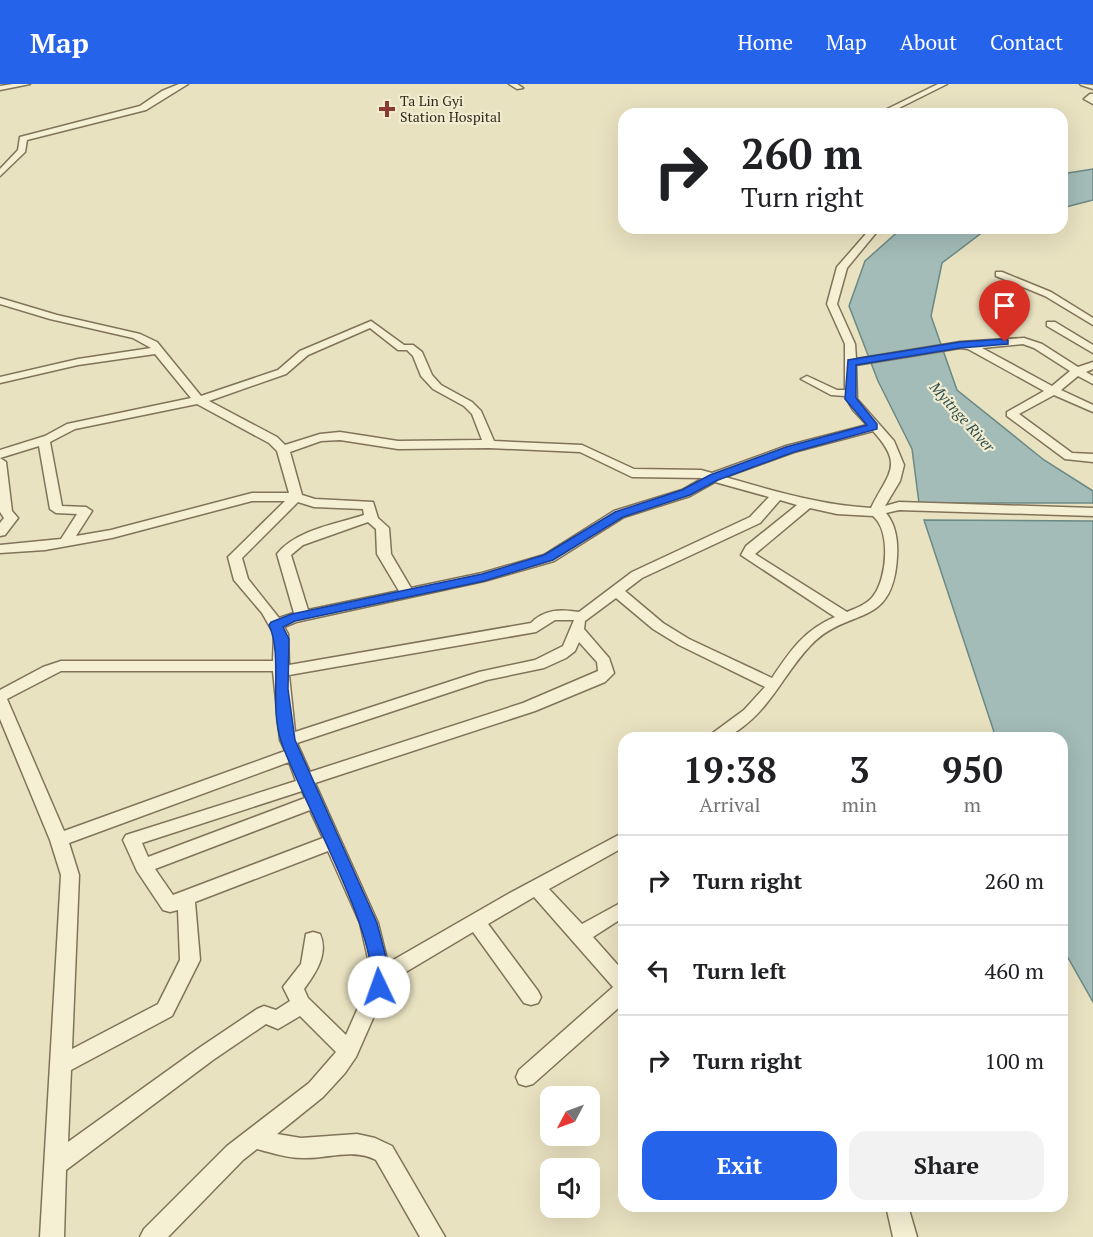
<!DOCTYPE html>
<style>
:root{--surface:#fff;--page:#f2f2f2;--text:#202124;--muted:#757577;--line:#e0e0e0;--accent:#2563eb}
body{margin:0;font-family:"PT Serif",serif;background:var(--page);color:var(--text);height:100vh;display:flex;flex-direction:column;font-size:22px;white-space:nowrap}
*{box-sizing:border-box;margin:0}
p{font-size:20px;color:var(--muted)}
.icon{flex:none;width:33px;height:33px;fill:none;stroke:currentColor;stroke-width:2;stroke-linecap:round;stroke-linejoin:round}
.map{position:relative;flex:1;overflow:hidden}
.sheet{position:absolute;left:618px;top:648px;width:450px;height:480px;display:flex;flex-direction:column;background:var(--surface);border-radius:18px;box-shadow:0 6px 24px #0002}
.sheet>*{flex:none}
.banner{position:absolute;left:618px;top:24px;width:450px;height:126px;border-radius:18px;box-shadow:0 6px 24px #0002;background:#fff;color:var(--text);overflow:hidden}
.needle{width:39px;rotate:229deg}
.fabs{position:absolute;left:540px;top:1002px;display:grid;gap:12px}
.fabs a{display:grid;place-items:center;width:60px;height:60px;border-radius:12px;background:var(--surface);box-shadow:0 6px 24px #0002;font-size:30px}
.pin{position:absolute;display:grid;place-items:center;width:51px;height:51px;color:#fff;margin:-62px -26px;border-radius:50% 50% 50% 0;rotate:-45deg;box-shadow:0 0 6px #0007}
.pin .icon{rotate:45deg}
.me{position:absolute;width:66px;margin:-33px;rotate:357deg;stroke-linejoin:round;filter:drop-shadow(0 0 4px #0008)}
.turn{display:flex;align-items:center;gap:21px;height:126px;padding:0 24px;font-size:27px}
.turn .icon{width:78px;height:78px;stroke-width:2.5}
.turn b{display:block;font-size:42px;line-height:51px}
.eta{display:flex;justify-content:space-evenly;align-items:center;height:102px;text-align:center}
.eta b{font-size:36px;font-weight:700;line-height:42px}
.action{display:flex;gap:12px;margin-top:auto;padding:12px 24px}
.action a{flex:1;height:69px;border-radius:18px;background:var(--accent);color:#fff;font-size:24px;font-weight:700;line-height:69px;text-align:center}
.action a+a{background:var(--page);color:var(--text)}
ul{padding:0;list-style:none}
li{display:flex;align-items:center;gap:18px;height:90px;padding:0 24px;border-top:2px solid var(--line)}
li div{flex:1}
li b{display:block;font-size:22px}
li em{font-style:normal}
header{display:flex;align-items:center;gap:36px;box-sizing:border-box;height:84px;padding:0 30px;background:var(--accent);color:#fff}
header strong{font-size:28px}
nav{display:flex;gap:33px;margin-inline-start:auto;font-size:21px}
.map>svg:first-child{display:block}
</style>
<header>
<strong>Map</strong>
<nav><a>Home</a><a>Map</a><a>About</a><a>Contact</a></nav>
</header>
<div class="map">
<svg width="1093" height="1153" viewBox="0 0 1093 1153">
<rect width="100%" height="100%" fill="#e9e2c1"/>
<path fill="#a3bcb8" stroke="#6b8985" stroke-width="1.5" d="M1093,85V116L1062,124V90Z
M902,144H988L942,179L931,232L957,306L1044,376L1093,407V419H919L912,365L878,297L849,222L865,177Z
M924,436L1093,437V918L1062,863V654H996Z"/>
<g fill="none" stroke-linecap="round" stroke-linejoin="round">
<defs>
<path id="minor" d="M13,0H30L0,6V2Z
M179,0H188L146,26L27,56L25,68L0,92V85L18,66L20,53L140,22L162,7Z
M509,0H517L523,4L517,5Z
M938,0H947L887,30H877Z
M1080,0L1093,1V5L1081,1Z
M1090,10H1093V20L1084,15Z
M871,144H880L847,184L837,220L855,260L856,275L960,258L1024,254L1042,260L1078,283L1093,278V285L1086,288L1093,292V300L1078,292L1061,306L1093,321V328L1054,311L1019,330L1072,369L1093,370V378L1065,375L1007,332V328L1044,307L968,265L960,264L856,281L857,315L894,357L904,381L900,397L885,422L899,418L1093,424V432L899,426L886,429C896,441 898,457 897,473C893,546 848,522 811,561C784,589 773,621 740,645C735,648 730,653 724,654C719,655 712,654 706,654L744,626L765,603L679,561L653,545L616,514L585,537L584,545L609,574L614,589L605,598L535,627L315,699L378,839L388,879L508,810L624,748V763L549,805L582,840L624,817V833L593,853L624,888V919L533,1000L526,1002L519,1000L516,993L519,986L613,903L534,813L488,840L538,907L541,913L538,919L531,921L524,919L473,848L389,898L356,973L345,989L323,1013L277,1050L301,1054L357,1050L375,1054L392,1062L445,1153H420L376,1076C354,1064 327,1075 303,1074C287,1074 272,1069 257,1065L243,1076L168,1153H140L144,1145L227,1062L309,999L336,968L300,932L278,945L266,940L213,976L66,1086L64,1153H40L61,791L50,756L0,635V606L43,583L61,577H273L274,550L262,529L234,496L228,473L285,417H252L112,454L45,466L0,469V461L61,455L77,430L56,429L50,425L39,362L0,374V366L45,352L67,340L191,314L155,270L78,281L0,299V293L78,275L151,264L133,254L50,235L0,220V214L57,231L140,250L157,258L201,312L278,286L300,267L371,237L404,261H413L422,268L432,291L441,301L472,318L481,327L494,357L582,361L634,385L701,386L712,389L786,362L867,341L853,326L845,312L831,311L801,295L807,292L837,306H845V260L827,220L837,183ZM370,244L398,266H407L413,272L421,292L433,305L464,322L472,330L482,356L398,357L340,348L320,350L285,361L277,353L209,317L286,290L308,271ZM1023,260L1034,264L1070,287L1052,302L982,264ZM197,320L269,359L277,367L289,409H252L111,446L76,452L92,427L86,423L62,422L50,358L75,345ZM873,347C905,382 888,389 871,424C820,421 774,407 725,393L794,368ZM340,356L398,365L489,364L580,368L632,393L703,394L682,406L614,427L544,471L482,489L411,504L391,470L389,444L378,434L373,418L315,415L302,411L290,368L321,357ZM715,398L769,413L750,433L632,488L579,528C561,525 544,525 531,539L289,581L288,550L284,543L296,538L484,497L554,477L624,433L690,412ZM780,416L797,421L746,462L741,471L835,533C804,546 790,567 772,594L689,555L663,539L625,507L642,494L760,439ZM298,418L314,423L363,425L364,431C336,440 296,446 277,470L294,529L279,534L248,495L242,474ZM810,424L837,430L873,432C891,447 887,493 874,511C868,520 856,524 847,528L755,470ZM368,438L376,445L377,470L399,507L308,526L291,471L303,461ZM555,536H574L563,562L535,576L479,588L295,648L289,591L536,548ZM579,558L597,578L598,587L523,619L310,688L297,659L487,596L544,584L566,574L575,567ZM61,587H273L280,656L285,667L64,747L7,615ZM289,678L296,697L126,751L123,756L137,787L163,826L170,828L178,826L180,876L158,920L72,965L79,791L69,759ZM302,707L305,714L148,773L142,759ZM310,726L323,754L173,811L155,785ZM328,767L360,839L372,892L346,951L308,914L304,905C315,890 329,870 320,850L313,848L306,850L301,880L283,903L290,917L276,926L264,922L257,925L199,964L68,1058L71,986L172,932L200,876L195,818Z
M996,188H1002L1051,208L1093,234V241L1045,212L996,192Z
M1047,238H1055L1093,261V269L1047,242Z
M0,374L6,378L12,427L18,434L5,451L0,452V439L4,434L0,428Z
M886,1122H908L917,1153H893Z"/>
</defs>
<use href="#minor" stroke="#81735a" stroke-width="3"/>
<use href="#minor" fill="#f5efd3" fill-rule="evenodd"/>
</g>
<path fill="#2563eb" stroke="#184099" stroke-width="1.5" d="M1005,255L1008,256V260L960,264L856,281V314L877,340V345L794,368L718,396L690,411L623,433L553,476L484,497L295,537L283,543L289,555L288,605L295,656L377,839L391,892L385,909L379,911L373,909L370,903C383,858 298,709 281,657C269,621 283,572 269,541L271,538L292,530L482,490L544,471L615,428L682,406L710,391L786,363L867,341L845,315L848,276L960,258Z"/>
<path fill="#8a3a30" stroke="#f1ecd0" stroke-width="2" d="M384 16h6v6h6v6h-6v6h-6v-6h-6v-6h6z"/>
<g text-anchor="middle" stroke-width="4.5" stroke-linejoin="round" paint-order="stroke">
<g font-size="14" fill="#322a1d" stroke="#f1ecd0" text-anchor="start">
<text x="400" y="22">Ta Lin Gyi<tspan x="400" dy="16">Station Hospital</tspan></text>
</g>
<g font-size="15" font-style="italic" fill="#2e4e50" stroke="#f1ecd0">
<text transform="translate(962 333) rotate(48)" y="5">Myitnge River</text>
</g>
</g>
</svg>
<div class="fabs">
<a><svg class="needle" viewBox="-14 -14 28 28"><path d="M0-13l5 13h-10z" fill="#e53935"/><path d="M0 13l5-13h-10z" fill="#757577"/></svg></a>
<a><svg class="icon" aria-label="sound" viewBox="0 0 24 24"><path d="M4 9h4l5-4v14l-5-4H4zM17 9q2 3 0 6"/></svg></a>
</div>
<div class="pin" style="left:1005px;top:258px;background:#d93025"><svg class="icon" aria-label="arrive" viewBox="0 0 24 24"><path d="M6 21V4h12l-3 4 3 4H6"/></svg></div>
<svg class="me" style="left:379px;top:903px" viewBox="-20 -20 40 40"><circle r="19" fill="#fff"/><path d="M0-13L10 11 0 6-10 11z" fill="#2563eb"/></svg>
<div class="banner">
<div class="turn"><svg class="icon" aria-label="right" viewBox="0 0 24 24"><path d="M7 20v-9h11M14 6l5 5-5 5"/></svg><div><b>260 m</b>Turn right</div></div>
</div>
<section class="sheet">
<div class="eta">
<div><b>19:38</b><p>Arrival</p></div>
<div><b>3</b><p>min</p></div>
<div><b>950</b><p>m</p></div>
</div>
<ul>
<li><svg class="icon" aria-label="right" viewBox="0 0 24 24"><path d="M7 20v-9h11M14 6l5 5-5 5"/></svg><div><b>Turn right</b></div><em>260 m</em></li>
<li><svg class="icon" aria-label="left" viewBox="0 0 24 24"><path d="M17 20v-9H6M10 6l-5 5 5 5"/></svg><div><b>Turn left</b></div><em>460 m</em></li>
<li><svg class="icon" aria-label="right" viewBox="0 0 24 24"><path d="M7 20v-9h11M14 6l5 5-5 5"/></svg><div><b>Turn right</b></div><em>100 m</em></li>
</ul>
<div class="action"><a>Exit</a><a>Share</a></div>
</section>
</div>
